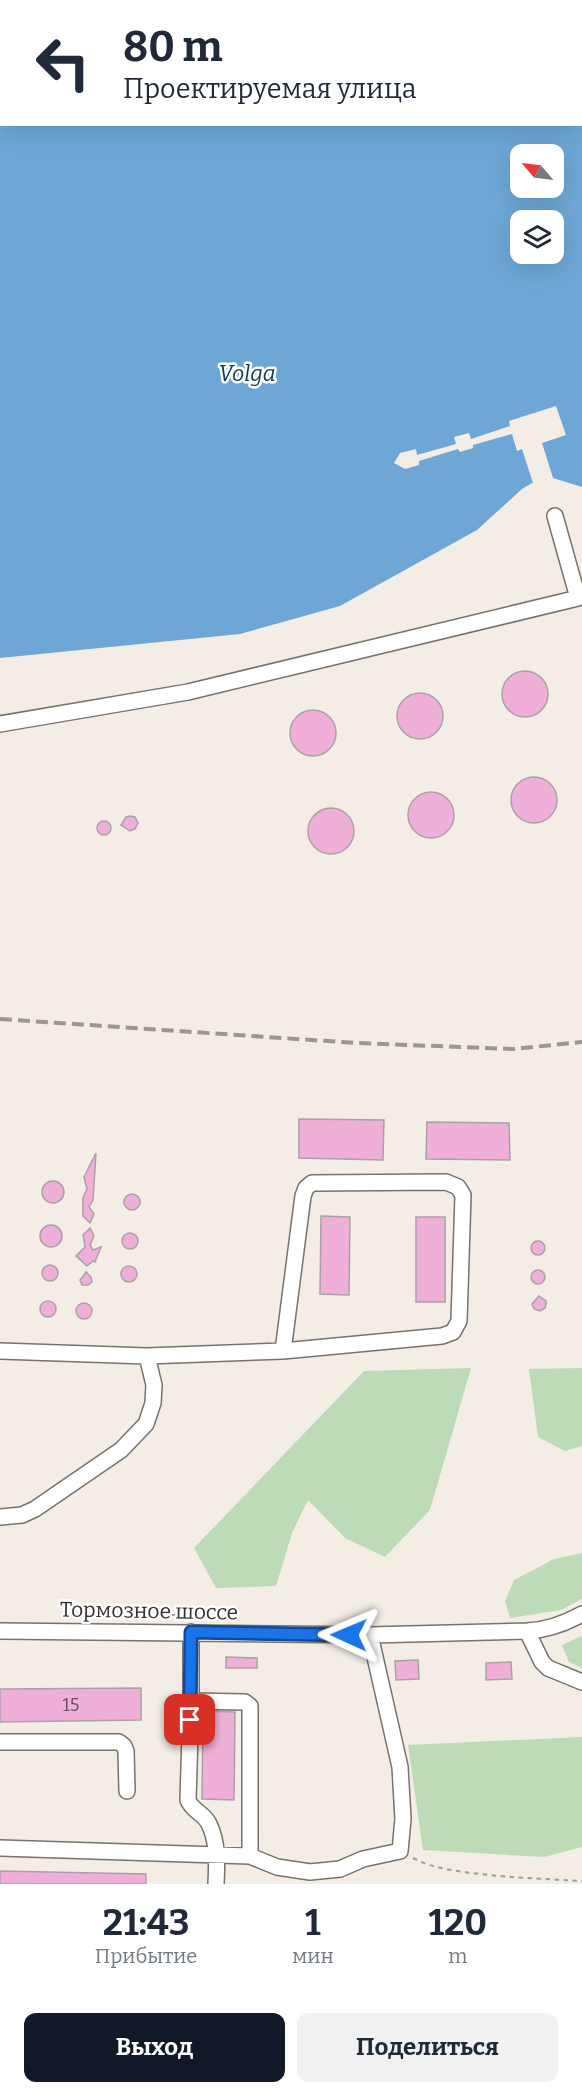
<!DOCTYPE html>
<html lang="ru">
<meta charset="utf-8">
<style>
:root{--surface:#fff;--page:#f2f2f3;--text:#1f2937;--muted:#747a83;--accent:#111827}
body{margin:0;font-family:Bitter,serif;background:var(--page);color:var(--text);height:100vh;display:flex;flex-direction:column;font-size:22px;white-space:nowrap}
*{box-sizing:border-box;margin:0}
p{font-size:20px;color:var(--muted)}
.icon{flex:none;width:33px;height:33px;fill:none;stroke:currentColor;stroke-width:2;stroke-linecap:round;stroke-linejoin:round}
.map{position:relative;height:1884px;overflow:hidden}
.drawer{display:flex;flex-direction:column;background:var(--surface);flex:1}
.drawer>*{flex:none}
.guide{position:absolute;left:0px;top:0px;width:582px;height:126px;box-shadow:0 6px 24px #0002;background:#fff;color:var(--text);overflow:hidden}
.needle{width:39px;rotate:298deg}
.tools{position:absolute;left:510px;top:144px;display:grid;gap:12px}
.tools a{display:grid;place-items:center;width:54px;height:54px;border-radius:12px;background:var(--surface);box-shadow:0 6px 24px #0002;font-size:30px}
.pin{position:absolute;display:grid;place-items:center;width:51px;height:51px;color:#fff;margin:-26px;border-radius:12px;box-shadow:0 3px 9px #0006}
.me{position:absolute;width:66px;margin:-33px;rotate:271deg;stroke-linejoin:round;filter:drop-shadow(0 0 4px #0008)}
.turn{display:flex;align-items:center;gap:21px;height:126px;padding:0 24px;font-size:27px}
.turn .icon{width:78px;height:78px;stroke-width:2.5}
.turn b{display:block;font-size:42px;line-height:51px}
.eta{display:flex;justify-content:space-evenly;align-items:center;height:102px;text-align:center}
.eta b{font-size:36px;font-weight:700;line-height:42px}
.action{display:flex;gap:12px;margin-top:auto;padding:12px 24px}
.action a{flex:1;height:69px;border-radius:12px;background:var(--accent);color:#fff;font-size:24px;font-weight:700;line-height:69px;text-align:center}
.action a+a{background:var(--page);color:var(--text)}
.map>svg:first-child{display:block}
</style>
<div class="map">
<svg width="582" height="1884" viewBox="0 0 582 1884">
<rect width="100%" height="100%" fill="#f3ede6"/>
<path fill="#bddbb7" d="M471,1368L430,1510L385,1557L345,1538L308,1500L292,1533L276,1586L216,1588L194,1548L364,1371Z
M582,1368V1446L565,1451L538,1437L529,1369Z
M582,1553V1599L561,1610L510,1618L505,1601L514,1580L554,1559Z
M582,1636V1668L569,1662L562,1645Z
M582,1737V1847L544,1857L423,1850L408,1745Z"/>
<path fill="#6ea7d6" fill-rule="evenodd" d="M0,0H582V487L553,478L532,483L522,489L477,530L340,606L240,634L0,658ZM2,2H580V124H2ZM520,154H554V188H520ZM520,220H554V254H520Z"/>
<path fill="#f3ede6" d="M556,406L566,435L542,443L554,481L534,486L522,449L517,451L512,434L473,445V448L460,452L458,449L419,461V465L405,469L394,463L400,453L416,449L417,455L456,444L454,437L469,433L471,439L510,426L509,421Z"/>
<path fill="#f0afd8" stroke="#a9a1a6" stroke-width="1.5" d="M502 694a23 23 0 1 1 46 0a23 23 0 1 1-46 0Z
M397 716a23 23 0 1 1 46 0a23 23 0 1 1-46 0Z
M290 733a23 23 0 1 1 46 0a23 23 0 1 1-46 0Z
M511 800a23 23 0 1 1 46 0a23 23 0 1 1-46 0Z
M408 815a23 23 0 1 1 46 0a23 23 0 1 1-46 0Z
M308 831a23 23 0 1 1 46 0a23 23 0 1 1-46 0Z
M130,816L135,817L138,823L135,829L130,831L121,825L126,817Z
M97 828a7 7 0 1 1 14 0a7 7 0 1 1-14 0Z
M299,1119L384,1120L383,1160L299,1158Z
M427,1122L509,1123L510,1160L426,1159Z
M96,1153L93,1200L89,1207L94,1214L90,1223L83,1216V1198L87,1189L84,1177Z
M42 1192a11 11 0 1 1 22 0a11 11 0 1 1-22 0Z
M124 1202a8 8 0 1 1 16 0a8 8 0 1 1-16 0Z
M321,1216L350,1217L349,1295L320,1294Z
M416,1217H445V1302H416Z
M40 1236a11 11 0 1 1 22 0a11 11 0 1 1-22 0Z
M90,1228L94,1236L90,1245L93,1250L101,1247L95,1262L93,1261L87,1266L76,1256L85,1247L83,1235Z
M122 1241a8 8 0 1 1 16 0a8 8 0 1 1-16 0Z
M531 1248a7 7 0 1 1 14 0a7 7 0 1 1-14 0Z
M42 1273a8 8 0 1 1 16 0a8 8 0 1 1-16 0Z
M121 1274a8 8 0 1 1 16 0a8 8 0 1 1-16 0Z
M531 1277a7 7 0 1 1 14 0a7 7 0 1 1-14 0Z
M86,1272L91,1277L92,1282L88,1285H82L80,1280Z
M539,1296L546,1301V1304L545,1308L540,1311L534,1309L532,1304Z
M40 1309a8 8 0 1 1 16 0a8 8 0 1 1-16 0Z
M76 1311a8 8 0 1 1 16 0a8 8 0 1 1-16 0Z
M226,1657L257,1658V1668H226Z
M418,1660L419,1679L396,1680L395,1661Z
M511,1662L512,1679L486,1680V1663Z
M141,1688V1720L0,1722V1689Z
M203,1711L235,1712L234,1800L202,1799Z
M0,1871L146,1874V1884H0Z"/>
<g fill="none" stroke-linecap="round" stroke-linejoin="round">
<defs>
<path id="minor" d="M0,724L188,692L578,598L555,516
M0,1351L147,1356L283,1351L442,1336L453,1332L459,1321L463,1195L458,1187L446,1182L312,1183L306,1188L303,1196L283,1351
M0,1517L22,1515L35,1509L121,1450L146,1424L153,1403L154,1385L147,1356
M0,1631L370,1635L527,1631C548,1630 564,1624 582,1614
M527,1631L542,1662L548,1668L582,1682
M191,1632V1701L188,1800C192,1811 204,1813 209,1824C218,1842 217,1864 216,1884
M191,1701L245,1702L250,1706V1856
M0,1742H119L124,1746L126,1751L127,1791
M0,1848L250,1856L277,1867L310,1872L340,1869L363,1859L400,1851L403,1819L400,1767L370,1635"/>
</defs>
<use href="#minor" stroke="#78726d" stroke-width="18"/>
<path stroke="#a29d99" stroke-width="2" stroke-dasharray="4.5 4.5" stroke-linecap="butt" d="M145,1614L196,1616V1619
M413,1858C434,1869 457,1871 480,1874C514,1878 548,1879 582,1881"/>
<use href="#minor" stroke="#fff" stroke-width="15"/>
<path stroke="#9b9692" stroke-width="4" stroke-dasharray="12 6" stroke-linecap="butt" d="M0,1019L356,1043L513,1049L582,1042"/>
</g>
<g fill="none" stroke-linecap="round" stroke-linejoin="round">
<defs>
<path id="route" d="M190,1720L191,1632L349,1635"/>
</defs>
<use href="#route" stroke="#114b97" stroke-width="15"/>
<use href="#route" stroke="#1a73e8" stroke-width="10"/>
</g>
<g text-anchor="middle" stroke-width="5" stroke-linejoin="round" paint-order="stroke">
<g font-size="18" fill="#635059">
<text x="71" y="1711">15</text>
</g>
<g font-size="21" fill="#34312f" stroke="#fff">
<text transform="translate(149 1611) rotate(1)" y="7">Тормозное шоссе</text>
</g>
<g font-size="22" font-style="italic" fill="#0e3b5b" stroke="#fff">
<text x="247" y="381">Volga</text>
</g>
</g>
</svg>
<div class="tools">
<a><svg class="needle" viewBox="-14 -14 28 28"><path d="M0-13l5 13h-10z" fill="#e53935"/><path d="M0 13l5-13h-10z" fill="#747a83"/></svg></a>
<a><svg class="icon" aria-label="layers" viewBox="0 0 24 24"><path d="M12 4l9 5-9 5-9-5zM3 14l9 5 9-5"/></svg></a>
</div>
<div class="pin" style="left:190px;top:1720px;background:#d93025"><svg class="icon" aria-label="arrive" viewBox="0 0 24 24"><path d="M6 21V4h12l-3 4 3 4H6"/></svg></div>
<svg class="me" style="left:349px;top:1635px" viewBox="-20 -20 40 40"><path d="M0-17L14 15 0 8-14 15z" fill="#1a73e8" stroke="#fff" stroke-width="4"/></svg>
<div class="guide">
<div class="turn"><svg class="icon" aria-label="left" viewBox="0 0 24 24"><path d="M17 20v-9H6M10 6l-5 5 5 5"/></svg><div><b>80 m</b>Проектируемая улица</div></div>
</div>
</div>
<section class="drawer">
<div class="eta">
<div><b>21:43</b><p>Прибытие</p></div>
<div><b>1</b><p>мин</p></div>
<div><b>120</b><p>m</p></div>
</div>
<div class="action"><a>Выход</a><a>Поделиться</a></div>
</section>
